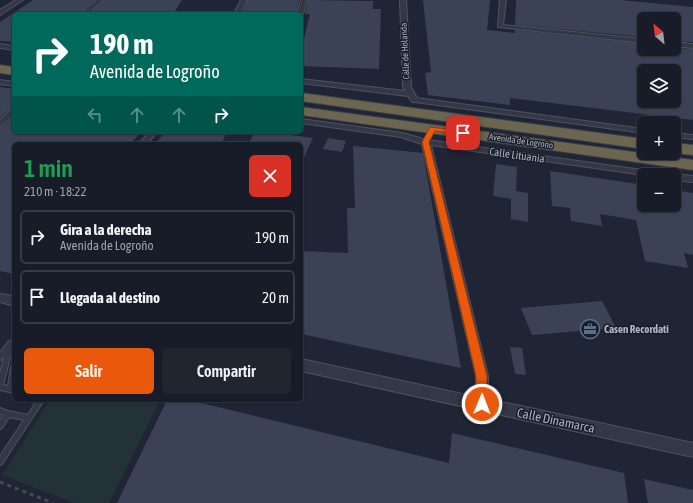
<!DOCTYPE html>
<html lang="es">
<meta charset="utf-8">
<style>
:root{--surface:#181c28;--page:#212530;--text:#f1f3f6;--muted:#9fa1a8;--line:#363a45;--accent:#ea580c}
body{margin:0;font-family:"Asap Condensed",sans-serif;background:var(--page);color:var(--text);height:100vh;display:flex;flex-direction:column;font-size:15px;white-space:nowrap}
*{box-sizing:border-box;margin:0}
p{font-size:13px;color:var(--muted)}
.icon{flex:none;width:22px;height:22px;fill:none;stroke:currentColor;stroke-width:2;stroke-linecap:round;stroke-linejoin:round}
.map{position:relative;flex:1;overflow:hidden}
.panel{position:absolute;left:12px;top:142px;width:291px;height:260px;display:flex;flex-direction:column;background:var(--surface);border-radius:6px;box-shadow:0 1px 3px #0004,0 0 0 1px var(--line)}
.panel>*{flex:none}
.hud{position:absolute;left:12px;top:12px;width:291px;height:122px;border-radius:6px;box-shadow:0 1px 3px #0004,0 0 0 1px var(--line);background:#00695c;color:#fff;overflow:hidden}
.needle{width:26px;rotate:332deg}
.fabs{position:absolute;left:637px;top:12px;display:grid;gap:8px}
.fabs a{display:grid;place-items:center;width:44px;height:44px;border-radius:6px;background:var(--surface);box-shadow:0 1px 3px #0004,0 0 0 1px var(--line);font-size:20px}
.pin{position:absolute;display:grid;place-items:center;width:34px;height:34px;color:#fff;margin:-17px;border-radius:8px;box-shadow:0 2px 6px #0006}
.me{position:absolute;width:44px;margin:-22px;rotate:1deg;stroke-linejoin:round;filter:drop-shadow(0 0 3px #0008)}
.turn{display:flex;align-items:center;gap:14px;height:84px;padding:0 12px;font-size:18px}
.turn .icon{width:52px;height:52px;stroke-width:2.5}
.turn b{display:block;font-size:28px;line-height:34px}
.lanes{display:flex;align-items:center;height:38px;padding:0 12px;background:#0003;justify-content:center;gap:20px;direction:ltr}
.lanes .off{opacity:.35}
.round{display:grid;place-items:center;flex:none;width:42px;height:42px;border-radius:6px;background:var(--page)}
.summary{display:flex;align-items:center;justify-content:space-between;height:68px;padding:0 12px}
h1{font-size:24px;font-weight:600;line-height:30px;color:#1e9e55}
.primary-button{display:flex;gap:8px;margin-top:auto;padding:8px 12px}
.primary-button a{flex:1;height:46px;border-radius:6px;background:var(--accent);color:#fff;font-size:16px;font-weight:600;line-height:46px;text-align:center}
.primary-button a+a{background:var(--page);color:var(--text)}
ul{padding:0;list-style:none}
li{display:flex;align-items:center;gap:12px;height:54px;margin:0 8px 6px;padding:0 4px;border:2px solid var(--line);border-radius:6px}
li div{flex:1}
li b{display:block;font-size:15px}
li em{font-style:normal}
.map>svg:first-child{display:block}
</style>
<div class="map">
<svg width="693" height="503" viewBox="0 0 693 503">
<rect width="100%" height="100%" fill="#202535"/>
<path fill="#223237" d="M50,400H160L109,503H74L2,475Z"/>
<path fill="#3c4256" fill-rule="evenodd" d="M33,0H95L79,14H14V42L0,41V22Z
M104,0H182L173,14H89Z
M248,0H299L296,14H242Z
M308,0L373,1V9H381L379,69L301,66V51L310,14H305Z
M423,0H490L487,30L515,33V30L644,44V49H674V48L693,49V120L510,98V105L428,95L425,73L431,72ZM644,71H674V101H644Z
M516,0H620L693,7V42L674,41V19H644V37L515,25Z
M0,87L14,89V108L10,109L0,118Z
M14,118V132H141L130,144H14V274L0,271V127Z
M165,132H227L221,144H155Z
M255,132H269L313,138L301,164V144H248Z
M328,138L346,141L342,152L323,149Z
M353,146L423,153L461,368L301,334V251L348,253L347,208H355Z
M496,164L517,167L516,191L528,193V222L511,219V199L493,196Z
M550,171L644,185V205H674V190L693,193V255L684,253L688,268L645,261L636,220L600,214L602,226L571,221L570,208L552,206Z
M602,301L616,328L532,335L521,308Z
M510,347L522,348L526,375L515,374Z
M167,400H189L449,463L452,433L624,473L628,503H117Z
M644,479L693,490V503H648Z"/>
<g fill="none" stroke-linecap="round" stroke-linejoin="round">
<defs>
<path id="lane" d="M14,339V345L13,346L3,385L8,386L11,367L12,365L14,364V393L0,390V373L4,356L2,359L0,360V352L8,342Z
M37,400H44L2,464L0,465V456L24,420L9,417L2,428L0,429V420L3,415L0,414V408L8,411L28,415Z"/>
<path id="street" d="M16,0H23L0,15V10Z
M97,0H103L87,14H80Z
M241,0H247L240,14H234Z
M301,0H307L303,14L301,15V14H297Z
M400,0H406L411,87L417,98L644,129V133L415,102H412L408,96L301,83V79L405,91L403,87Z
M500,0H506L503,25L644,39V43L498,27Z
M674,42L693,44V48L674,46Z
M0,44L14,46V50L0,48Z
M0,80L14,82V86L0,84Z
M11,110H14V116L0,126V120Z
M301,119L402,133L427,140L664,173L665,175H644L431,145L488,376V399L693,443V457L301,371V359L476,397V376L422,144L401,137L301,123Z
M149,132H157L147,144H139Z
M674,133L693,135V139L674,137Z
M674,174L693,176V182L674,180V175H671Z
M0,294L14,296V306L0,302Z"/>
<path id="highway" d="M0,65L14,67V75L0,73Z
M301,93L644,139V149L301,101Z
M301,107L693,160V170L301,115Z
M674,143L693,145V155L674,153Z"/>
</defs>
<use href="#lane" stroke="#4d5261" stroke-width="2"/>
<use href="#street" stroke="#4d5261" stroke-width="2"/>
<use href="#highway" stroke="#3a3f4d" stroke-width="2"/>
<path stroke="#3f4d54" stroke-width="3" stroke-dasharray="4 4" stroke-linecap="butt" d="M0,482L53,503"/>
<use href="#lane" fill="#333746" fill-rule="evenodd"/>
<use href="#street" fill="#333746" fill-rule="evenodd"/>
<use href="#highway" fill="#6c6650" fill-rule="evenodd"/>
</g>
<path fill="#ea580c" stroke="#983908" d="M430,127L463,131L466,133L463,135L435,131L429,142L487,376V404L486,408L482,409L478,408L476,404V376L422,142Z"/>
<defs>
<symbol id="office-ring" viewBox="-11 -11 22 22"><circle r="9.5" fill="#191d2a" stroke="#5c6f8a" stroke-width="1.5"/><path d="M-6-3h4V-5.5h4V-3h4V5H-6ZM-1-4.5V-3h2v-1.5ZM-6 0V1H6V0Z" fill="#5c6f8a"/></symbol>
</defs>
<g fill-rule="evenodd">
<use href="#office-ring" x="579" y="318" width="22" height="22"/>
</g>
<g text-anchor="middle" stroke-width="3" stroke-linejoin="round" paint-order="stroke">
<g font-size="9" fill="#adb1c3" stroke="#191d2a">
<text transform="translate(405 51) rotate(-93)" y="3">Calle de Holanda</text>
<text transform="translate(521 141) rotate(8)" y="3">Avenida de Logroño</text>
</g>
<g font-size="11" fill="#adb1c3" stroke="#191d2a">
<text transform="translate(517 155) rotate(8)" y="4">Calle Lituania</text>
</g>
<g font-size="11" font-weight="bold" fill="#adb1c3" stroke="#191d2a" text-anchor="start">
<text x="604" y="333">Casen Recordati</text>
</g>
<g font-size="13" fill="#adb1c3" stroke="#191d2a">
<text transform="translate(556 420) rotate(12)" y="5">Calle Dinamarca</text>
</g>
</g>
</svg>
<div class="fabs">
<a><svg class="needle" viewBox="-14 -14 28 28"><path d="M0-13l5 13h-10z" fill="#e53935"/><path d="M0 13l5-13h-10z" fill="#9fa1a8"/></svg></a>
<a><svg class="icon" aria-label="layers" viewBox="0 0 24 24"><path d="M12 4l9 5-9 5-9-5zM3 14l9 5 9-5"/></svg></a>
<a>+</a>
<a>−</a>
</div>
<div class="pin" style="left:463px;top:133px;background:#d93025"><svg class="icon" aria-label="arrive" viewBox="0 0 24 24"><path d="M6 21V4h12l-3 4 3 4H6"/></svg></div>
<svg class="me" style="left:482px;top:404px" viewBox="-20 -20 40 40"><circle r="17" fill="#ea580c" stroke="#fff" stroke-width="3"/><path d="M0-11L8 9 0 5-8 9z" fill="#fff"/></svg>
<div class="hud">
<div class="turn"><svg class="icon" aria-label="right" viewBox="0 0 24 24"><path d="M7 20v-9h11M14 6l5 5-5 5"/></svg><div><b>190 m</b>Avenida de Logroño</div></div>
<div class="lanes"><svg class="icon off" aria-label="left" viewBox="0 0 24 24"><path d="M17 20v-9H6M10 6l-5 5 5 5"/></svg><svg class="icon off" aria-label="ahead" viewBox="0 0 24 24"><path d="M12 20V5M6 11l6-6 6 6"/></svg><svg class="icon off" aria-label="ahead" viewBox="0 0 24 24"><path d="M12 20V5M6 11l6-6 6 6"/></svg><svg class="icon" aria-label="right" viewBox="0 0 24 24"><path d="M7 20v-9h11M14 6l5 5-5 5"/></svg></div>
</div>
<section class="panel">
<div class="summary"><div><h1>1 min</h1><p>210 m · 18:22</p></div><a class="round" style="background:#d93025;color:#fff"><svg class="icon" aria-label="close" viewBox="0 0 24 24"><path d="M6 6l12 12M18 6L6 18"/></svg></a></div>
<ul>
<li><svg class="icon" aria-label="right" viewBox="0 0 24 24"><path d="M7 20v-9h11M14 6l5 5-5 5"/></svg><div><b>Gira a la derecha</b><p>Avenida de Logroño</p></div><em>190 m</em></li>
<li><svg class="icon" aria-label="arrive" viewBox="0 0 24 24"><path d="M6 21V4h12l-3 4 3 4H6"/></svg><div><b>Llegada al destino</b></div><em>20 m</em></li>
</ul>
<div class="primary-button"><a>Salir</a><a>Compartir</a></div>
</section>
</div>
